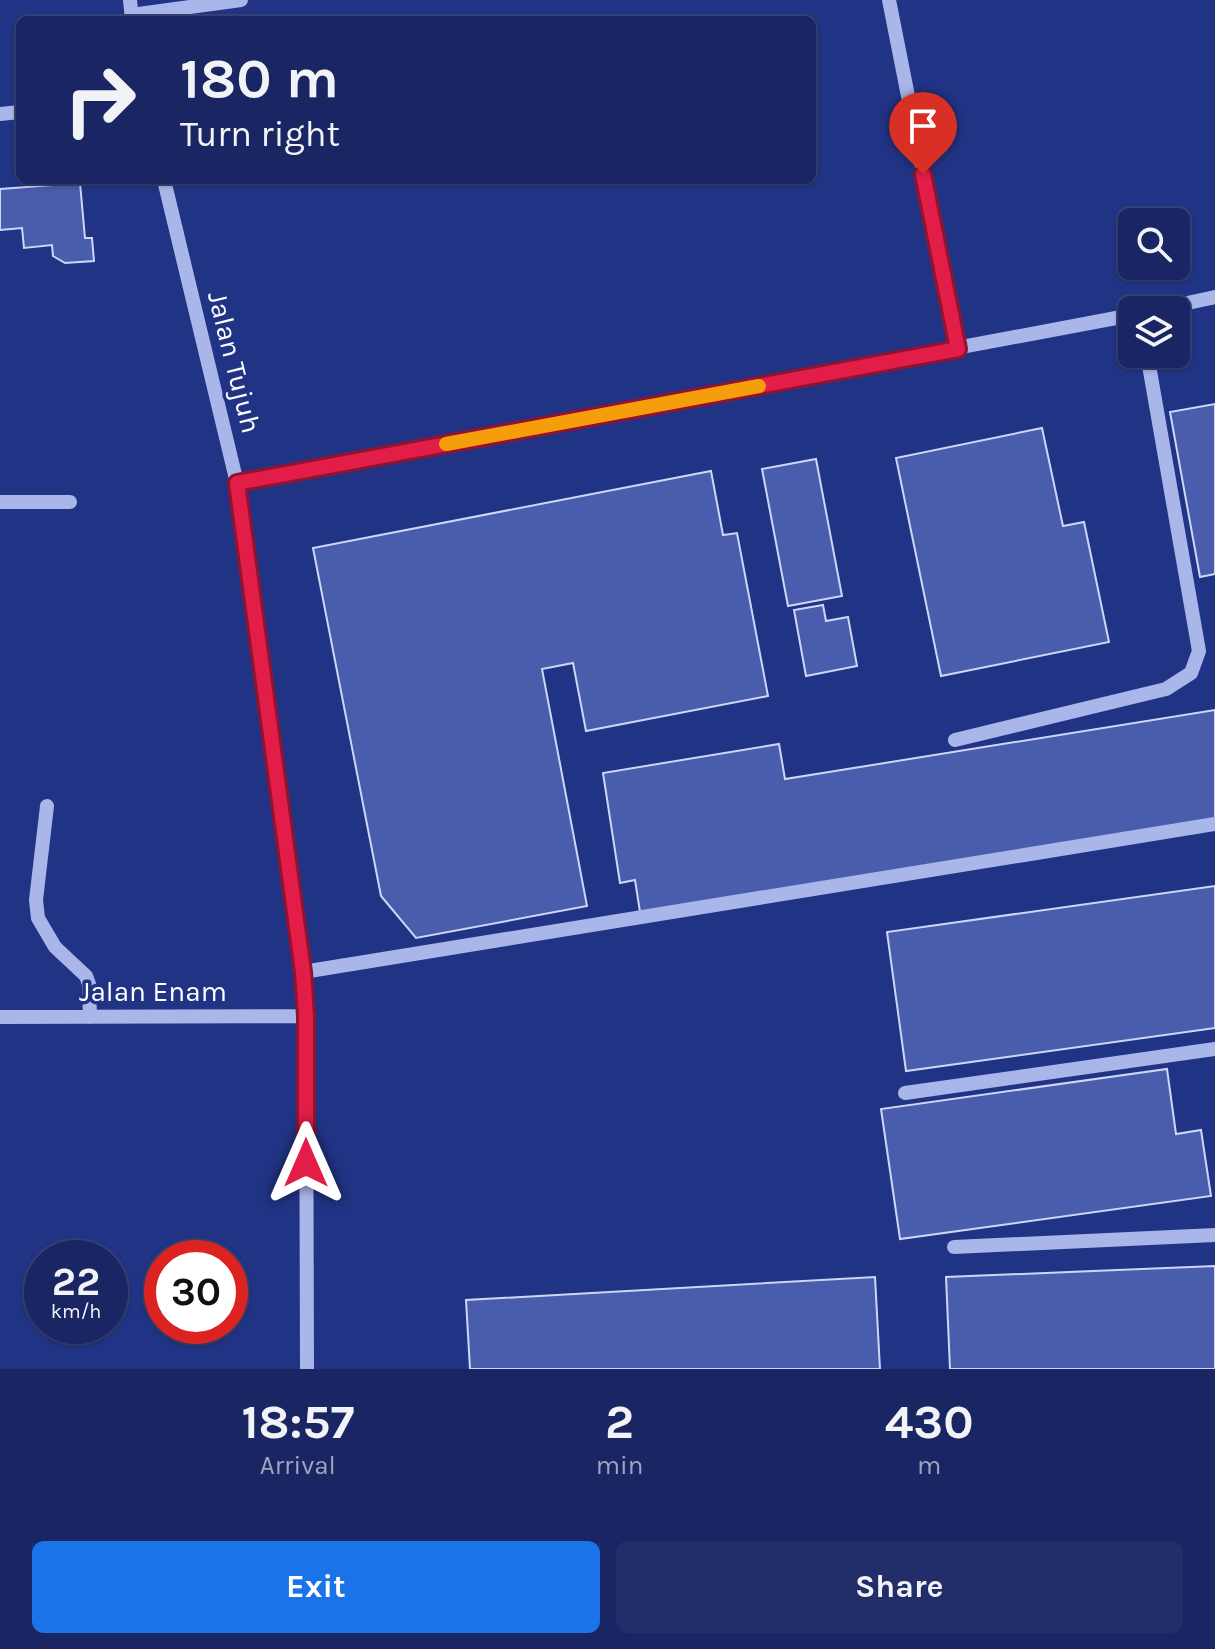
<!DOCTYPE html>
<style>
:root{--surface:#192663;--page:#222e69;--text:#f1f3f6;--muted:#9fa5be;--line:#374378;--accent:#1a73e8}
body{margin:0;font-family:Karla,sans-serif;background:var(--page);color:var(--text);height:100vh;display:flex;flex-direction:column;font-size:30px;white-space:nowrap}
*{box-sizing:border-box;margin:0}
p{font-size:26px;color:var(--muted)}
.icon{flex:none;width:44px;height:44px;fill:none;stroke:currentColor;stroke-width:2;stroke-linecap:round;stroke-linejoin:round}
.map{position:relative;height:1369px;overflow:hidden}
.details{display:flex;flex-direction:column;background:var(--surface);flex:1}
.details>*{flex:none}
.banner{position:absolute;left:16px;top:16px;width:800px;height:168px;border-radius:12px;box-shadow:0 2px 6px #0004,0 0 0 2px var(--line);background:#192663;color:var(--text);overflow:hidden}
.buttons{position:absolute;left:1118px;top:208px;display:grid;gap:16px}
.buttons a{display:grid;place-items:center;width:72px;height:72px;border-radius:12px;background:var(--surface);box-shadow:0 2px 6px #0004,0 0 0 2px var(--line);font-size:40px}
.speed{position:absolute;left:24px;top:1240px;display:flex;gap:16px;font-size:40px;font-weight:700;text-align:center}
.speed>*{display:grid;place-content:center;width:104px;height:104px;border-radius:50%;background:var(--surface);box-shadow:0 2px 6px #0004,0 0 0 2px var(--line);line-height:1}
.speed small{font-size:20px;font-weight:400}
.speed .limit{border:12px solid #d22;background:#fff;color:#111}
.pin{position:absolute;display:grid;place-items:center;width:68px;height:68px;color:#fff;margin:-82px -34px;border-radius:50% 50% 50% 0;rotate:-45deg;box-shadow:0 0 8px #0007}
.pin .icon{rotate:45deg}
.me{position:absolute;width:88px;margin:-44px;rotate:0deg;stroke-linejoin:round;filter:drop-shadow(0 0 6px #0008)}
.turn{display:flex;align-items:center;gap:28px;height:168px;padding:0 32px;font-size:36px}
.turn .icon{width:104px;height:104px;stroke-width:2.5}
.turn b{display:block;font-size:56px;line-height:68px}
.eta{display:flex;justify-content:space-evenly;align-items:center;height:136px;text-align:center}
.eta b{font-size:48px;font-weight:700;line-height:56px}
.primary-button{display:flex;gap:16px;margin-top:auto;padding:16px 32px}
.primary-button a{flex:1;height:92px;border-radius:12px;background:var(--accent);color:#fff;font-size:32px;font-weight:700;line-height:92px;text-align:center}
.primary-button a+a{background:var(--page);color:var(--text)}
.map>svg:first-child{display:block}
</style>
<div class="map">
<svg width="1215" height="1369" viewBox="0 0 1215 1369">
<rect width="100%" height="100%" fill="#213384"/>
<path fill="#4a5dac" stroke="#cdd6f7" stroke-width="2" d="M80,183L85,238H92L94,261L65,263L53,256L52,245L24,248L22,228L0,230V189Z
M1215,404V574L1200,577L1170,412Z
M1042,428L1063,526L1084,522L1109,642L941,676L896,458Z
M816,459L842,596L788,606L762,469Z
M711,471L723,535L737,533L768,696L586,731L573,663L542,669L587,906L416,938L381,896L313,548Z
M823,605L826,621L848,617L857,666L806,676L794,610Z
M1215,710V820L640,912L635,880L620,883L603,773L779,744L785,779Z
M1215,886V1028L906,1071L887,932Z
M1167,1069L1176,1134L1201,1130L1211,1196L900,1239L881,1109Z
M1215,1266V1369H950L946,1277Z
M875,1277L880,1369H470L466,1300Z"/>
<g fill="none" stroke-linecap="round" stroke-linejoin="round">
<path stroke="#a9b6e9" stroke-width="14" d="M130,0L132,20
M889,0L958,349
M131,15L241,0
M0,114L20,112
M164,180L237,483L303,972L306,1016L307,1369
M1155,310L1215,297
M237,483L1132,315
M0,502H70
M955,740L1166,689L1191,673L1199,651L1147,354
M47,806L36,900L38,918L55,947L86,976L89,984L90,1017
M303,972L1215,824
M0,1017L306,1016
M905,1093L1215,1049
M954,1247L1215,1235"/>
</g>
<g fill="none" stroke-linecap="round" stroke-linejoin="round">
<defs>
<path id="route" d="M306,1163V1016L303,972L237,483L958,349L923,174"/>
</defs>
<use href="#route" stroke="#92132f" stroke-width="20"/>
<use href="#route" stroke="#e11d48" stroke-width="14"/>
<path stroke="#f59e0b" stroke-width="14" d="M446,444L759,386"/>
</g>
<g text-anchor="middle" stroke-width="7" stroke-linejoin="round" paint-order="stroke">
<g font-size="28" fill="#fff" stroke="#213384">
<text transform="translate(235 362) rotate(76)" y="10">Jalan Tujuh</text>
<text x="153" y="1001">Jalan Enam</text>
</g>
</g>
</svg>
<div class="buttons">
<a><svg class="icon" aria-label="search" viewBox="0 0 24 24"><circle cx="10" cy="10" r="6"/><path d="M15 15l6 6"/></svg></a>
<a><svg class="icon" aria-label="layers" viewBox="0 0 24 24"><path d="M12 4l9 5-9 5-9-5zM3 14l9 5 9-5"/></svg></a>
</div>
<div class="speed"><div>22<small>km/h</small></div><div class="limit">30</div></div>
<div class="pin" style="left:923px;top:174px;background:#d93025"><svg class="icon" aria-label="arrive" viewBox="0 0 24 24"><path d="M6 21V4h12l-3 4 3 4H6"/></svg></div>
<svg class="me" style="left:306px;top:1163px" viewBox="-20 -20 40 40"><path d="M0-17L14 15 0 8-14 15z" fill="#e11d48" stroke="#fff" stroke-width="4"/></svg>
<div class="banner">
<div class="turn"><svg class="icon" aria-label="right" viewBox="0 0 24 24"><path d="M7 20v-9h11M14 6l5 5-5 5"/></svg><div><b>180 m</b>Turn right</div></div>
</div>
</div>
<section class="details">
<div class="eta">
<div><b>18:57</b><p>Arrival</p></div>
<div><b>2</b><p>min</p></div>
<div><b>430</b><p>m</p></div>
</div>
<div class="primary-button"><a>Exit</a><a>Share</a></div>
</section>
